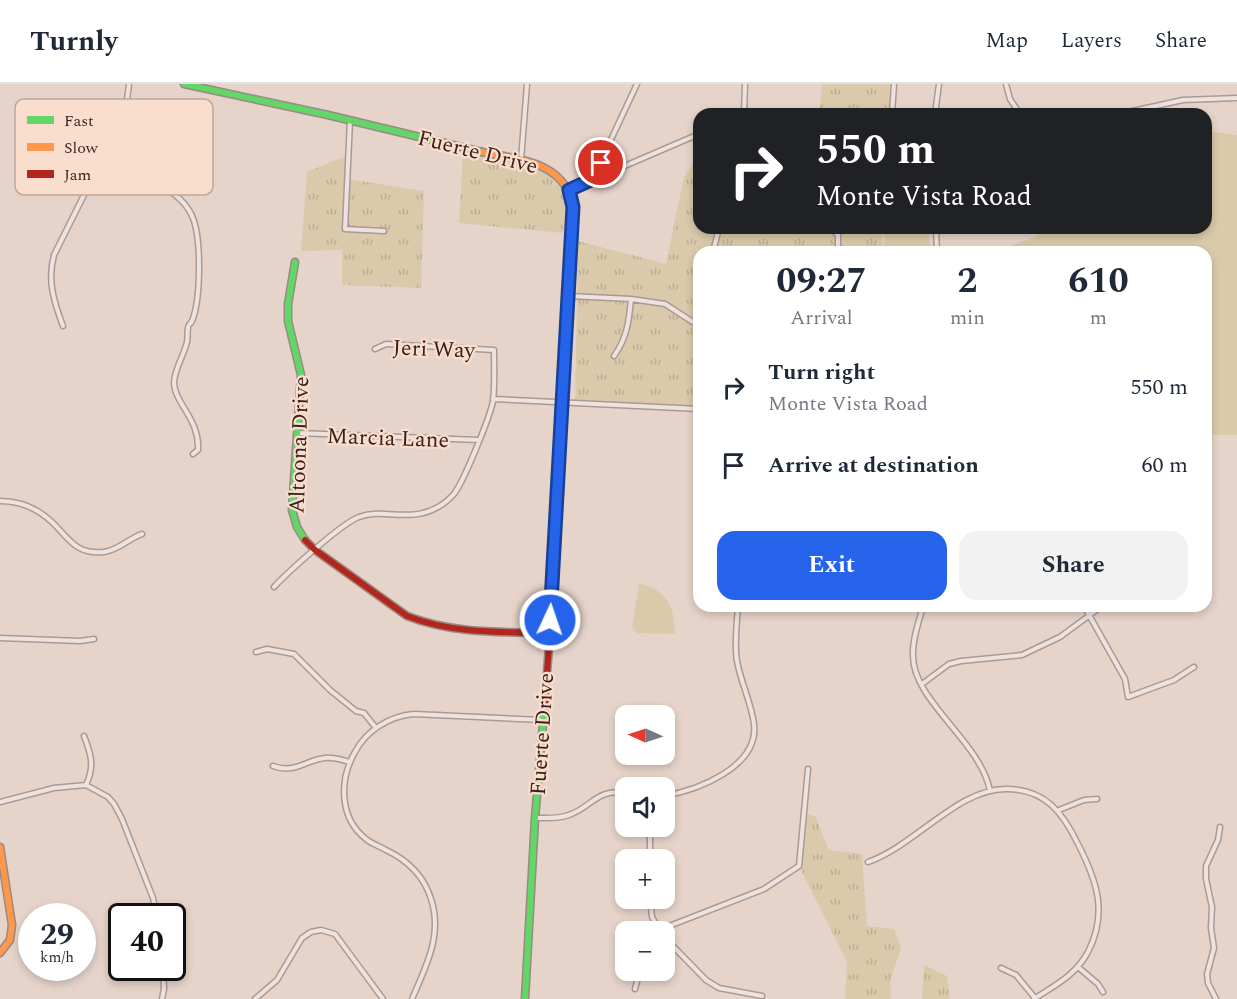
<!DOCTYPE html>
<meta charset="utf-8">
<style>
:root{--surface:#fff;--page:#f2f2f3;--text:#1f2937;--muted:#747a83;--line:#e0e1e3;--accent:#2563eb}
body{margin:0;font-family:Spectral,serif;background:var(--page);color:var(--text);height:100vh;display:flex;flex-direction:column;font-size:22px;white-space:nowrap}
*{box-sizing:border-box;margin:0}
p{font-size:20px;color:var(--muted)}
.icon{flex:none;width:33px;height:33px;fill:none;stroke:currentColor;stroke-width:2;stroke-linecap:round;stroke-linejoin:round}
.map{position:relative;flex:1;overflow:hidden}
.panel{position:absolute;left:693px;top:162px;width:519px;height:366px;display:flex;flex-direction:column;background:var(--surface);border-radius:18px;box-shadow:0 3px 9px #0003}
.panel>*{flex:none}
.top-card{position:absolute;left:693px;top:24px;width:519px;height:126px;border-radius:18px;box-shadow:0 3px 9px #0003;background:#202124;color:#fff;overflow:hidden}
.needle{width:39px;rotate:273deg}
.fabs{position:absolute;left:615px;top:621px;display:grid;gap:12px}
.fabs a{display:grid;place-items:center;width:60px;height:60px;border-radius:12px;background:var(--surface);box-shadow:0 3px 9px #0003;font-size:30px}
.speed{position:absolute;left:18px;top:819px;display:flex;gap:12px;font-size:30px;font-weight:700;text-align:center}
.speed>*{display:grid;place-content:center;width:78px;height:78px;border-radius:50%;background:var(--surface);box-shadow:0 3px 9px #0003;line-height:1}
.speed small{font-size:15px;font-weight:400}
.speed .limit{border:3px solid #111;border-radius:9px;background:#fff;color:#111}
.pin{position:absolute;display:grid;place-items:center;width:51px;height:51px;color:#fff;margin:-26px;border:3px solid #fff;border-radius:50%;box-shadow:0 2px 6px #0007}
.me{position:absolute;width:66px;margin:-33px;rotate:3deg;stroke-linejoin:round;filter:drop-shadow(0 0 4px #0008)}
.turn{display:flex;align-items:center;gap:21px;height:126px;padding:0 24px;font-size:27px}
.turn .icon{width:78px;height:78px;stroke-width:2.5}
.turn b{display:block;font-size:42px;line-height:51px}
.eta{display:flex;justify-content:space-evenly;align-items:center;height:102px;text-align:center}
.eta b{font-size:36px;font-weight:700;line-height:42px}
.action{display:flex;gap:12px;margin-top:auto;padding:12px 24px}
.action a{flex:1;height:69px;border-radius:18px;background:var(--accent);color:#fff;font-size:24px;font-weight:700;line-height:69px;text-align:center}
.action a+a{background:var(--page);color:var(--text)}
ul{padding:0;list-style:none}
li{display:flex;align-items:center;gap:18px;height:78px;padding:0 24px}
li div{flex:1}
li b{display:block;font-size:22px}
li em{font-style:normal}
header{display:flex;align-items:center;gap:36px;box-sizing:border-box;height:84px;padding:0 30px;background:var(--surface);border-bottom:2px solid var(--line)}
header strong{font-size:28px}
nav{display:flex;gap:33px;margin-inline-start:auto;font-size:21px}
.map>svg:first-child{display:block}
</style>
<header>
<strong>Turnly</strong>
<nav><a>Map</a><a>Layers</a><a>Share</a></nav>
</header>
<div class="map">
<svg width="1237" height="915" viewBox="0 0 1237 915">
<defs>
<pattern id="grass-tufts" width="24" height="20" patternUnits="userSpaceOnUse" patternTransform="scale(1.5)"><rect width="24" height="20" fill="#dacaab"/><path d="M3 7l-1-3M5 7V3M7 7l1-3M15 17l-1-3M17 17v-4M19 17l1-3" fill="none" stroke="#bcad93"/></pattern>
</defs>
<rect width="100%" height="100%" fill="#e6d4ca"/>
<path fill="url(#grass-tufts)" d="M822,0H890L889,30H819Z
M463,68L545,88L562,105L567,121V145L563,149L459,139Z
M348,71L347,95L424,107L421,204L342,201V166L301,167L307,88Z
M699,72V144H883L882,168H699V324L575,319L578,157L666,180L684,93Z
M804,729L815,732L829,766L862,770L867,842L894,845L901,864L890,898L891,915H845L847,878L799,782Z
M924,881L947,892L950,915H922Z"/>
<path fill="#dacaab" d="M1215,48L1237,51V351H1206V168H995L1037,152L1041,144H1206V50Z
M884,144H929L930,168H884Z
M639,499C668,507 674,521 675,550L637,549L632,543Z"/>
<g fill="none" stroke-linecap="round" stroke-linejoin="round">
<defs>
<path id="street" d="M129,0C127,19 121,45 128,64C139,99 183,102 194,137C201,159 201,215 192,237C190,241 188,240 188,244C187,249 188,254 187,258C184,271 175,284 174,298C174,319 200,335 198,366L193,370
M1006,0L1010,15L1020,30
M744,30L745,0
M892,30L894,0
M935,30L939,0
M1119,30L1183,16L1237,14
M350,36L345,145L384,147
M521,76L527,0
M593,94L637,0
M569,106L699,50
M830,144L838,151V168
M936,144L937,168
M713,168L719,144
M569,212L631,215L665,220L699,242
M63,242C54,218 47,197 54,171L88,103L95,93L131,72
M614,272C627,254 629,237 631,215
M493,315L699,325
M298,349L479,356
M0,417C21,417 39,425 54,440C70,456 77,471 104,468C119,466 128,455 142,450
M274,503C288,488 342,439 359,433C380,425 402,435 423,429C435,426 446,419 454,410C464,397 490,333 493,317C495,300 494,283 494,266L386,260L375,265
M923,522C919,538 912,555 913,572C913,617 981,658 990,707
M1084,522L1125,595L1128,613L1174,596L1194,583
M0,554L80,557L94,555
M256,568L267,565L294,570L330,606L356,627L364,629L376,644
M922,600L949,580L961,577L1022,571L1060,553L1102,522
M84,652C91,670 95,682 86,701
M273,682C296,690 305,676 325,674C334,673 342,676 350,678
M664,712C698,706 759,683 754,640C751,618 741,599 737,577C734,559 737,540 738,522
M0,718L54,704L86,701L108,713L114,720L122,735L153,814L157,832
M1059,726L1084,716L1097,715
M536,734C547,734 558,735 569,731C592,723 597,704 626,709
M650,776V742
M868,778C915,762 959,703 1008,705C1046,706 1063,729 1078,760C1097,797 1108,829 1088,868C1075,892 1055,901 1034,915
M650,814L652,833L660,847
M659,846L764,805L799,782L808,685
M664,853L706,896L719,904L762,912
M1078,883L1098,900L1103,908
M1001,884L1016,891L1035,914
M635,905L640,886
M162,915L164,905L163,884
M255,915L277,896L302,854L311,848L321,846L335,850L383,915
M412,915C426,882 443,851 431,815C424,792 407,776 386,766C379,762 372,760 366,755C339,734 339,696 355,668C366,647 389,632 414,630L542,636
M1216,915L1208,899L1207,890L1214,864L1211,844L1212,823L1206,795V782L1218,756L1220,743"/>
<path id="fast" d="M184,0L328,31L482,68
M295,178L288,220V237L301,291L292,426L297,443L305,456
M525,915L535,734L544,628"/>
<path id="slow" d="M482,68C520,76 565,77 573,123L564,283
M0,763L12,841L10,856L0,869"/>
<path id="jam" d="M305,456L315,466L407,532C453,550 502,548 550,549
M544,628L550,549L564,283"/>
</defs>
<use href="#street" stroke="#ab9a94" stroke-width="7"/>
<use href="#fast" stroke="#9a8a84" stroke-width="9"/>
<use href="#slow" stroke="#9a8a84" stroke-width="9"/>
<use href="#jam" stroke="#9a8a84" stroke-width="9"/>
<use href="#street" stroke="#ede2dd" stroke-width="4"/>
<use href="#fast" stroke="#63d668" stroke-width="6"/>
<use href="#slow" stroke="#ff974d" stroke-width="6"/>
<use href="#jam" stroke="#b3261e" stroke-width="6"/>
</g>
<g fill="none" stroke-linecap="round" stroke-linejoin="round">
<defs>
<path id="route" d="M550,536L573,123L569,106L593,95L601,79"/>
</defs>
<use href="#route" stroke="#184099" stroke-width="15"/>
<use href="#route" stroke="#2563eb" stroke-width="10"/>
</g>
<g text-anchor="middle" stroke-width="4.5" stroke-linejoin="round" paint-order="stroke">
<g font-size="22" fill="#3a1f1b" stroke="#f9dece">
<text transform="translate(478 67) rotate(14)" y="8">Fuerte Drive</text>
<text transform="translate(434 264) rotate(2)" y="8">Jeri Way</text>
<text transform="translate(388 353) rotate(2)" y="8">Marcia Lane</text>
<text transform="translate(298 361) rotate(-88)" y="8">Altoona Drive</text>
<text transform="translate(541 650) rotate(-86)" y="8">Fuerte Drive</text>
</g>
</g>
<rect x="15" y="15" width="198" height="96" rx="9" fill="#f9dece" stroke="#c0a598" stroke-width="1.5"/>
<rect x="27" y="32" width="27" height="8" fill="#63d668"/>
<rect x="27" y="59" width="27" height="8" fill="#ff974d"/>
<rect x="27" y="86" width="27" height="8" fill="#b3261e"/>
<g font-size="16" fill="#3a1f1b">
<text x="64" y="42">Fast</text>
<text x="64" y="69">Slow</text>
<text x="64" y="96">Jam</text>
</g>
</svg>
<div class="fabs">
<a><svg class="needle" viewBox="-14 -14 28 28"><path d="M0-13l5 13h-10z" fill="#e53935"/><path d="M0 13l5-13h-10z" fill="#747a83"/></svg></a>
<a><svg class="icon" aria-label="sound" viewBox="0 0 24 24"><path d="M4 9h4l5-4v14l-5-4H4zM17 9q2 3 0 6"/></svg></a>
<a>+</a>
<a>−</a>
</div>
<div class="speed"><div>29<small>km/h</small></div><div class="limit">40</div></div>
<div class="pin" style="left:601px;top:79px;background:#d93025"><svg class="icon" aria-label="arrive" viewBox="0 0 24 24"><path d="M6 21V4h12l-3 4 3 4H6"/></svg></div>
<svg class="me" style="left:550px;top:536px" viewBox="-20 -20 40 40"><circle r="17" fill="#2563eb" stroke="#fff" stroke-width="3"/><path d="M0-11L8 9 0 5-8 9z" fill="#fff"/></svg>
<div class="top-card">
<div class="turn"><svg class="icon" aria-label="right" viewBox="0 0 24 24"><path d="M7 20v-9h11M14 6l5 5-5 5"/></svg><div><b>550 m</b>Monte Vista Road</div></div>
</div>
<section class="panel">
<div class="eta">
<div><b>09:27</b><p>Arrival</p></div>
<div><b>2</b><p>min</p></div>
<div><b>610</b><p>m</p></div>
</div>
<ul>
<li><svg class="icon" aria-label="right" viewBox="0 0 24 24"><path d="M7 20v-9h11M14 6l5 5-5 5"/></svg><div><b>Turn right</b><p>Monte Vista Road</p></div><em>550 m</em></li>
<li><svg class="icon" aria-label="arrive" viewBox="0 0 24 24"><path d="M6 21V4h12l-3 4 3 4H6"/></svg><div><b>Arrive at destination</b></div><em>60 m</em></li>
</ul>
<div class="action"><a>Exit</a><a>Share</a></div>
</section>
</div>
